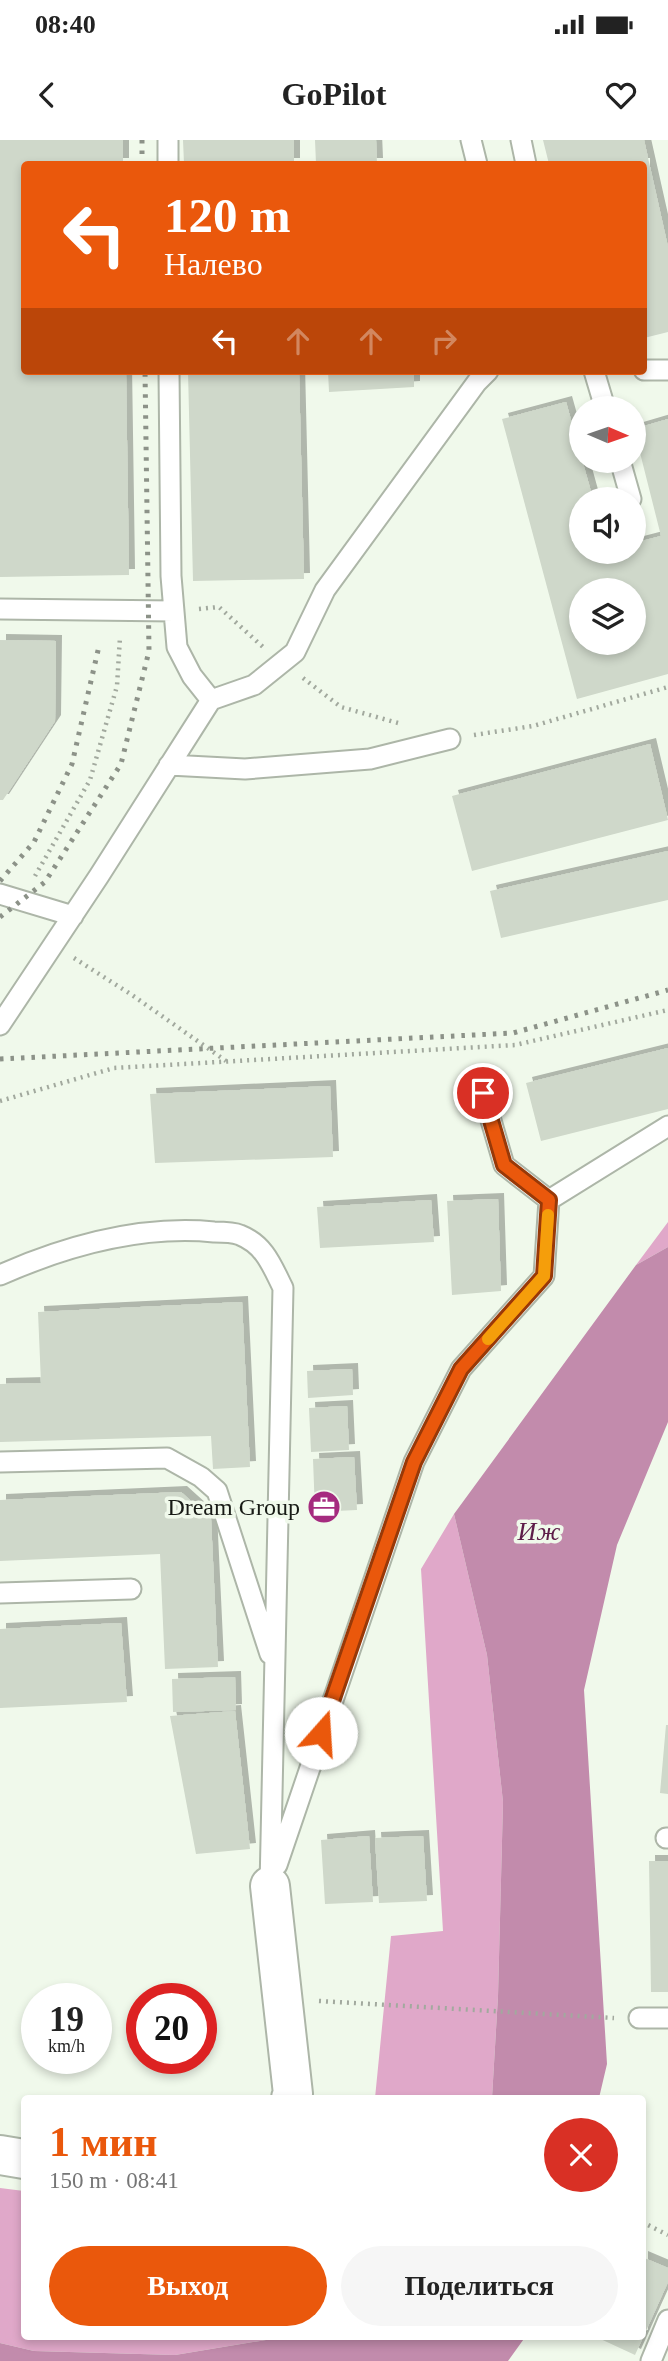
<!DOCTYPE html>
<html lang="ru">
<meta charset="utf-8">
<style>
:root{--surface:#fff;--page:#f6f6f6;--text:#222;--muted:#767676;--accent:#ea580c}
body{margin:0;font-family:Georgia,serif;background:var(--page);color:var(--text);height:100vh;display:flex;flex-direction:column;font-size:26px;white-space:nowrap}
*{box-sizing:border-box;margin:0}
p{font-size:23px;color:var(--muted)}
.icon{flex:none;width:38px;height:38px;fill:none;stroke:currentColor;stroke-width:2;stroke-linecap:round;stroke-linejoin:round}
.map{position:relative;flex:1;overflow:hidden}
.sheet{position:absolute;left:21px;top:1955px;width:625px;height:245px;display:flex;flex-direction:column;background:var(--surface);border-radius:7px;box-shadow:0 4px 10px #0003}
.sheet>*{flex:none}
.banner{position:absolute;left:21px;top:21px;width:626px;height:214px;border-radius:7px;box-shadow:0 4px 10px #0003;background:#ea580c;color:#fff;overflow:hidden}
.needle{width:46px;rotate:92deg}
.fabs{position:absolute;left:569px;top:256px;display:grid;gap:14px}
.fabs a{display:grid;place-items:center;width:77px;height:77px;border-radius:50%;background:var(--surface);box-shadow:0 4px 10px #0003;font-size:35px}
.speed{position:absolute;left:21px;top:1843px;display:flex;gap:14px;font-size:35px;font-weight:700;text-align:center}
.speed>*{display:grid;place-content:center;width:91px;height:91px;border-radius:50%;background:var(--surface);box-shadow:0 4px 10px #0003;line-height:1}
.speed small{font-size:18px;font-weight:400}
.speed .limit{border:10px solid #d22;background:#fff;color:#111}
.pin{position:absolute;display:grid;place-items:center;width:60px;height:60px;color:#fff;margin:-30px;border:4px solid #fff;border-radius:50%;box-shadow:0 2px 7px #0007}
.me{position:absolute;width:77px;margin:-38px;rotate:19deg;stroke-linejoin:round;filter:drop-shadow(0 0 5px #0008)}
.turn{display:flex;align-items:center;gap:24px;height:147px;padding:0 28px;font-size:32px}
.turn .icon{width:91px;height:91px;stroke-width:2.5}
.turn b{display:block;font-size:49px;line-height:60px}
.lanes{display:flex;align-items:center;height:66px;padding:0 28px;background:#0003;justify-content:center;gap:35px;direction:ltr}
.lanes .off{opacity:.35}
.round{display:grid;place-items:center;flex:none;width:74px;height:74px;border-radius:37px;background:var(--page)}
.summary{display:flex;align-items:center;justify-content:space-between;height:119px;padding:0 28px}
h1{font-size:42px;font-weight:800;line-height:52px;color:var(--accent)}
.button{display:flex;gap:14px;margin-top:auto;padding:14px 28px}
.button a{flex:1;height:80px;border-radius:42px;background:var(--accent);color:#fff;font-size:28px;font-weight:800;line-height:80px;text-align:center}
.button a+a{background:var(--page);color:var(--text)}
.status{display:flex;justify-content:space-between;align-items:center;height:49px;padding:0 35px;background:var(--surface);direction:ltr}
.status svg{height:19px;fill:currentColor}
header{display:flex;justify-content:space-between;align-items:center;height:91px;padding:0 28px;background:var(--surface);font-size:32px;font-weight:800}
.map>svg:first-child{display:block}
</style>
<div class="status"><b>08:40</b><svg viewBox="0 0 49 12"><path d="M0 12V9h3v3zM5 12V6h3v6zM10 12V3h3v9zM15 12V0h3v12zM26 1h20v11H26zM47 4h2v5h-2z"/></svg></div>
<header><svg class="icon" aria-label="back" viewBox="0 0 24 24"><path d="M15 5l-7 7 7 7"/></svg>GoPilot<svg class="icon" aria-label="heart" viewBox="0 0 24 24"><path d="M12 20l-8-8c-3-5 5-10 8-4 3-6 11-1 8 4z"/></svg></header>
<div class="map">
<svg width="668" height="2221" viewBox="0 0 668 2221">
<defs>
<filter id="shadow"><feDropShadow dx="6" dy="-6" stdDeviation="0" flood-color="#0004"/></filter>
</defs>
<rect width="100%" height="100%" fill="#f0f9eb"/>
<path fill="#e0a8c9" d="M668,1082V1107L636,1125Z
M454,1374L487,1515L503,1662L498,1856L492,1958H375L391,1796L443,1791L421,1429Z
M0,2048L24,2051V2196H290L175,2215L34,2211L0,2203Z"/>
<path fill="#c28bac" d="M668,1107V1282L617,1405L584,1550L607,1924L599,1958H492L498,1856L503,1662L487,1515L454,1374L636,1125Z
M290,2196H526L508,2221H0V2203L34,2211L175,2215Z"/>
<path fill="#cfd8ca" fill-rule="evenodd" filter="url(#shadow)" d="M0,0H123V24H24V231H126L129,435L0,437Z
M183,0H294V24H184Z
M315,0H376L377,24H316Z
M543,0H644L668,107V192L644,198V24H549Z
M188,231H299L304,439L193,441Z
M328,231H414V247L329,252Z
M566,262L593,359H581V411H634V403L661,396L634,289L668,279V534L577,559L502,279ZM581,450H634V502H581Z
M0,500L56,501L55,581L3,660H0Z
M650,604L668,680L472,731L452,656Z
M668,711V760L501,798L490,751Z
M668,908V969L541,1001L526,943Z
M330,946L333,1017L155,1023L150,954Z
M498,1059L501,1151L452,1155L447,1061Z
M431,1060L434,1102L320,1108L317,1067Z
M242,1162L250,1327L213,1329L211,1296L0,1302V1244L41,1243L38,1172Z
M352,1229L353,1255L308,1258L307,1231Z
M347,1266L349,1310L311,1312L309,1268Z
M354,1317L357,1370L315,1372L313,1319Z
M181,1352L211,1379L218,1527L165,1529L160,1414L0,1421V1360Z
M121,1483L127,1562L0,1568V1489Z
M235,1537L236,1570L173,1572L172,1539Z
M235,1571L250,1709L196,1714L170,1576Z
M666,1585H668V1654L660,1653Z
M369,1696L373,1762L325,1764L321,1700Z
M423,1696L427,1761L379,1763L375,1698Z
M649,1721H668V1852H651Z
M642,2117L668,2128V2142L635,2215L594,2196H642Z"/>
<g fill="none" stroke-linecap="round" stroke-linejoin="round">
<defs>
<path id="lane" d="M168,0V24
M471,0L477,24
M521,0L526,24
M644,230H668
M169,231L171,436L177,507L192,536L211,560L254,545L295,512L325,450L477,242L488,231
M594,231L605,268
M620,320L631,359
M0,469L174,471
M169,625L245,629L370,619L450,599
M0,754L73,776
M0,885L99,736L211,560
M483,953L504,1025L549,1060
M0,1135C66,1106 142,1085 214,1092C222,1092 233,1092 240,1095C265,1105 272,1126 283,1148L270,1746
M0,1322L167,1318L201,1337L217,1351L270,1514
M0,1453L131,1449
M666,1698H668
M277,1725L414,1322L461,1229L544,1136L549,1060L668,986
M639,1878H668
M651,2221L668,2180"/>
<path id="street" d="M270,1746L293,1954L291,1958
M0,2015L24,2019"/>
</defs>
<use href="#lane" stroke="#adb6a8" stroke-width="23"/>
<use href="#street" stroke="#adb6a8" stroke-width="42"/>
<path stroke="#a2a99e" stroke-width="4.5" stroke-dasharray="2 5" stroke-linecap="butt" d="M199,469L219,467L263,507
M303,538L341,567L398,583
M474,595L533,586L668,547
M35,736L90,640L117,546L120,497
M74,818L132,855L226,921
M0,961L114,928L515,905L668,870
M319,1861L614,1878
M642,2082L668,2095"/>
<use href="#lane" stroke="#fff" stroke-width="19"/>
<use href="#street" stroke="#fff" stroke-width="38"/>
<path stroke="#8c9288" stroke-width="5" stroke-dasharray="3.5 7" stroke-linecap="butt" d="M142,0V24
M0,741L34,702L72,624L99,506
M0,777L45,742L121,624L149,511L145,231
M0,919L513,893L668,850"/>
</g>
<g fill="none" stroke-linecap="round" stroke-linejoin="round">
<defs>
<path id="route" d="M321,1593L414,1322L461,1229L544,1136L549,1060L504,1025L483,953"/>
</defs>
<use href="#route" stroke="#983908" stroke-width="18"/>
<use href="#route" stroke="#ea580c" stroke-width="12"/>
<path stroke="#f59e0b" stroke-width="12" d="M488,1199L544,1136L548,1075"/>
</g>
<defs>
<symbol id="office-disc" viewBox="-11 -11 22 22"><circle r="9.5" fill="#a52b7f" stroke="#f0f9eb"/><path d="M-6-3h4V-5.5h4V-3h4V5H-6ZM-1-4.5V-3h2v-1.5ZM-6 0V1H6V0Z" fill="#fff"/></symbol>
</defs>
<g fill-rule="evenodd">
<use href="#office-disc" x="305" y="1348" width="38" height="38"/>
</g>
<g text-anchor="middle" stroke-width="7" stroke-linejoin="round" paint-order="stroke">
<g font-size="24" fill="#171a15" stroke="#f0f9eb" text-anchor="end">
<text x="300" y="1375">Dream Group</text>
</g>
<g font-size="26" font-style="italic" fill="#5d1c48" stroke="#f0f9eb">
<text x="539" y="1400">Иж</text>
</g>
</g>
</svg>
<div class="fabs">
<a><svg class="needle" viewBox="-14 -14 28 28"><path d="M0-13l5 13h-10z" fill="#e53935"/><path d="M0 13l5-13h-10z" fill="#767676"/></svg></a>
<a><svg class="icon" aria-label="sound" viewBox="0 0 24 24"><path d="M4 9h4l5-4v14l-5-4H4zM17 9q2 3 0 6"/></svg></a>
<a><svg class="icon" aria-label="layers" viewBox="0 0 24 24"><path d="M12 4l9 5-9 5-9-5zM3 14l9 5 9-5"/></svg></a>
</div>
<div class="speed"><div>19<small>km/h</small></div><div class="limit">20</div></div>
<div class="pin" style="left:483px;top:953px;background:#d93025"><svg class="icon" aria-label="arrive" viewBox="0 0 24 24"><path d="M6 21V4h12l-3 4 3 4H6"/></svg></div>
<svg class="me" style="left:321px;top:1593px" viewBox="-20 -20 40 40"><circle r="19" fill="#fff"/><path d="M0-13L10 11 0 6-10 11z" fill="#ea580c"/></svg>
<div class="banner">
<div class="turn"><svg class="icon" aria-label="left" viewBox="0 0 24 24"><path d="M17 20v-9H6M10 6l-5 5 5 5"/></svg><div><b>120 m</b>Налево</div></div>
<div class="lanes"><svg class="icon" aria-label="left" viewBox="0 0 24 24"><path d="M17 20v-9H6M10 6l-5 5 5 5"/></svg><svg class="icon off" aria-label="ahead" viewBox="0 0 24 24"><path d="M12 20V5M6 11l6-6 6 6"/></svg><svg class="icon off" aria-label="ahead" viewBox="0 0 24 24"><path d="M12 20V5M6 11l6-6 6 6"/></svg><svg class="icon off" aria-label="right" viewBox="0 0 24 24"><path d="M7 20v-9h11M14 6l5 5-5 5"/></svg></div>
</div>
<section class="sheet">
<div class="summary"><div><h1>1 мин</h1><p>150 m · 08:41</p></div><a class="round" style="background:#d93025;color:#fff"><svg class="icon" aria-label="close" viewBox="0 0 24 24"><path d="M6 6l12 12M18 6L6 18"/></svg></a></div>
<div class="button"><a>Выход</a><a>Поделиться</a></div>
</section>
</div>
